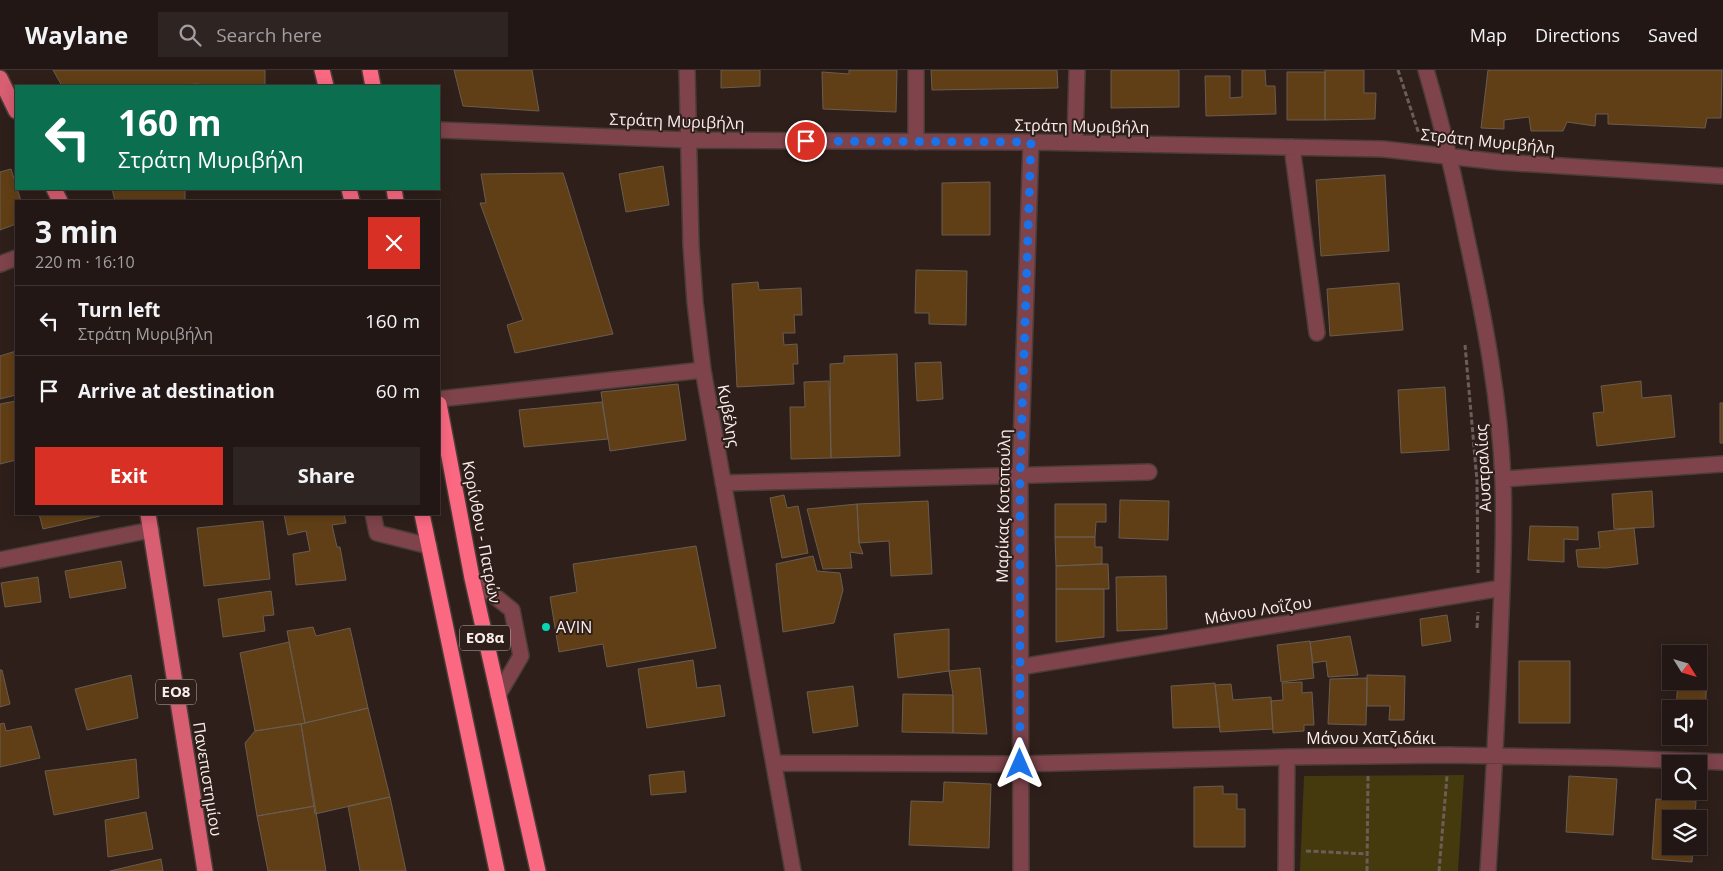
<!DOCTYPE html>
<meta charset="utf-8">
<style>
:root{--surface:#221714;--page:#2e2422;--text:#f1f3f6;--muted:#a29fa0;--line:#3f3634;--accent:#d93025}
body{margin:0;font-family:"Open Sans",sans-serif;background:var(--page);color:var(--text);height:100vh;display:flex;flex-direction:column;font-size:19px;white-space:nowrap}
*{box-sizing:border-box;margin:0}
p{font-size:16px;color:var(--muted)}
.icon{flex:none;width:28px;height:28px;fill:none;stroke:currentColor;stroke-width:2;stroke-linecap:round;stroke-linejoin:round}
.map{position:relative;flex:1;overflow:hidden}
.drawer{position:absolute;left:15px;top:130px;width:425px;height:315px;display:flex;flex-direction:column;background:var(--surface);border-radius:0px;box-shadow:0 2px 12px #0003,0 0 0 1px var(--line)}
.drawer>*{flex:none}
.hud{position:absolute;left:15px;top:15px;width:425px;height:105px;border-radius:0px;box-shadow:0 2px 12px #0003,0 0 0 1px var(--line);background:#0b6e4f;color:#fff;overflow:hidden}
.needle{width:32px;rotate:127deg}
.controls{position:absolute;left:1662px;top:575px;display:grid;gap:10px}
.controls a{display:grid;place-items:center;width:45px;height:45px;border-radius:0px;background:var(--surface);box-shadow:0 2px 12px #0003,0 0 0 1px var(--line);font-size:25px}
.pin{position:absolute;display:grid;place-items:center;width:42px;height:42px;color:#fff;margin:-21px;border:2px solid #fff;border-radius:50%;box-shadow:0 1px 5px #0007}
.me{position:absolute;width:55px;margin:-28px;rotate:0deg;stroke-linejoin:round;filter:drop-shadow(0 0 4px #0008)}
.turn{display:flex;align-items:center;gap:18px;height:105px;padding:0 20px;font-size:22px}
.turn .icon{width:65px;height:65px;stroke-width:2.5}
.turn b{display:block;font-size:35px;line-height:42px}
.round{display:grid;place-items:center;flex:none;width:52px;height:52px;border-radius:0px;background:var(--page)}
.summary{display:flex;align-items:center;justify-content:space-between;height:85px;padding:0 20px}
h1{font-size:30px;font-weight:700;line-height:38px}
.button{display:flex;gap:10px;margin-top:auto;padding:10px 20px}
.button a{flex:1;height:58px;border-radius:0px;background:var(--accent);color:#fff;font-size:20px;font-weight:700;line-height:58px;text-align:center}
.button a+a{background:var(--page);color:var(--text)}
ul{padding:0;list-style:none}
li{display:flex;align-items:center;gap:15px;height:70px;padding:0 20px;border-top:1px solid var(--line)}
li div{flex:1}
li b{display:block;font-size:19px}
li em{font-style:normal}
header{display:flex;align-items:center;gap:30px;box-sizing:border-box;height:70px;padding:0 25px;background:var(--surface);border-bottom:1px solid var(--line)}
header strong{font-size:24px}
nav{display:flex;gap:28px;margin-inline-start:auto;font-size:18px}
.search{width:350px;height:45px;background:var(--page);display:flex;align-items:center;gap:12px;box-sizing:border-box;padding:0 18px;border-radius:0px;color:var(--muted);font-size:19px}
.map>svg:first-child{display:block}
</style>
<header>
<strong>Waylane</strong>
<div class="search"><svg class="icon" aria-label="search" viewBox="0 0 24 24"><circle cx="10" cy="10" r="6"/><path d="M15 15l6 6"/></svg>Search here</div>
<nav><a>Map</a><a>Directions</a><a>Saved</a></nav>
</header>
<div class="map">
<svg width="1723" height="801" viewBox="0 0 1723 801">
<rect width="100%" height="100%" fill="#2e1f1a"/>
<path fill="#453a0d" d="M1464,705L1458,801H1300L1304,706Z"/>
<path fill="#613f16" stroke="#695c50" d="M53,0H265V16H200L199,14L160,16H62Z
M454,0H532L539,41L463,36Z
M721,0H760V16L721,18Z
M849,0H897L896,42L823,39L822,2L849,4Z
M931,0H1057L1058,18L932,20Z
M1111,0H1179V37L1111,38Z
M1242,0H1265L1266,16H1275L1276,44L1206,46L1205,6H1230V28L1242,27Z
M1325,0H1364V23H1376L1375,49L1325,50Z
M1488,0H1722L1721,48H1707L1705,58L1608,54V44H1596L1595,56L1567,52L1563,61H1531L1529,47L1504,50V59L1481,58Z
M1287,2H1325V50H1287Z
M663,96L669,135L626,142L619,104Z
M11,99L21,131H16V154L0,160V102Z
M563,103L613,264L515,283L507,255L523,250L480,133H486L481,104Z
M1385,105L1389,181L1321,186L1316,110Z
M990,112V165H942V113Z
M112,119H185V131H115Z
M916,200L967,201L966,255L929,254V243H915Z
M758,212L759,220L801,218L802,245H794L795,263H783L784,275L797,274L798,294H793L794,314L737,317L732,214Z
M1399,213L1403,260L1330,266L1327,219Z
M16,281V325L0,329V286Z
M897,284L900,386L831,388L830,294L844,293V286Z
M941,292L943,329L917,331L915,293Z
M829,311L831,388L791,389L790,337H805L804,312Z
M1641,311L1642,328L1671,325L1675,367L1597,376L1593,343L1604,342L1601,316Z
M678,314L686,370L610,381L601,322Z
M1445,317L1449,380L1401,383L1398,320Z
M16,331V390L0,394V334Z
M602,332L608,369L524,377L519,340Z
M1720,333H1723V373H1720Z
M1652,421L1654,457L1614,459L1612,424Z
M784,425L787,438L798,436L808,483L782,488L770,428Z
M1120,430L1169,431L1168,470L1119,468Z
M928,431L932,504L891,506L889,471L859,473L857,434Z
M857,434L859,473L863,484L850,482L852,498L823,499L807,439Z
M1055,434H1106V452H1096L1095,467H1055Z
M39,444H99L100,446L43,459Z
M284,444H344L346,453L332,455L337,477H340L346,510L296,515L293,484L310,481L306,461L288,465Z
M263,451L270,509L204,516L197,458Z
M1530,456L1578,457V470L1564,469V492L1528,490Z
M1634,458L1638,494L1606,498L1578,497L1576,480L1600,478L1598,462Z
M1055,467H1095V477H1102V494L1056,496Z
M696,476L716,578L607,597L603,574L559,582L550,527L577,522L573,494Z
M813,486L817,501L840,503L843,520L834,553L783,562L776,494Z
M121,491L126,518L70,528L65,501Z
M1102,494H1108L1109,519H1056V496Z
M1166,506L1167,559L1117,561L1116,507Z
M38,507L41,532L5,537L1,513Z
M1056,519H1104V567L1056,572Z
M271,521L274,545L263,546L265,561L223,567L218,529Z
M1447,545L1451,571L1422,576L1420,549Z
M313,557L316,566L350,558L368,638L305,653L287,561Z
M949,559V601L898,608L894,564Z
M1350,566L1358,605L1328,607L1326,591L1313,593L1310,572Z
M1310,571L1314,608L1281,612L1277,575Z
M289,572L305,653L255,661L240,583Z
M693,590L697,618L720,615L725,646L647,658L638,599Z
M1519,591H1570V653H1519Z
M980,598L987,664L953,663V625L949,601Z
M1699,598H1707L1705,654H1699V639H1676L1678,611H1699Z
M0,600H2L10,634L0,637Z
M131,605L138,648L87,660L75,619Z
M1367,605L1405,606L1404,650H1389L1390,636H1367Z
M1367,608L1366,655L1328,654L1330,609Z
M1302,612V623L1312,622L1314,655H1304V661L1273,663L1271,631L1283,630L1282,613Z
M1215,613L1220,657L1173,658L1171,616Z
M1231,614L1233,630L1271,627L1273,659L1220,662L1215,615Z
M853,616L858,656L813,663L807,622Z
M903,624L953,625V663L902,662Z
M368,638L390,727L315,744L301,654Z
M4,653L6,661L31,656L40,688L0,697V654Z
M301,654L315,736L257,746L245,673L255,661Z
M136,689L139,728L54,745L45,701Z
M684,701L686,722L651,725L649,705Z
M1569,706L1617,709L1613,765L1566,762Z
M944,712L991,714L989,778L909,775L911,731L943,732Z
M1223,716V724H1237V739H1245V777H1194V717Z
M390,727L406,801H360L348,736Z
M1656,729L1696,731L1695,749H1671V776H1693L1692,792L1652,789Z
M315,736L326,801H268L257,746Z
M146,742L153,779L108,787L105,750Z
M161,789L163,801H110Z"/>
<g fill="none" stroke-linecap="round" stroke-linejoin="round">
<defs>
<path id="minor" d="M687,0L691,175L695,232L703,300L793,801
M1426,0C1443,57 1456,115 1468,174C1485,252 1500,331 1503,411C1505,464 1502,517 1500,569C1497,647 1493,724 1488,801
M439,60L688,70L1031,72L1383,79L1500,92L1723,106
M916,72V0
M1075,73L1077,0
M1292,77L1317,263
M0,194L16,188
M439,329L703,300
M1503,409L1723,394
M723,413L1149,402
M373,444L377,463L429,476
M0,490L151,460
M472,508L512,540L521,586L498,625
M1020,597L1502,518
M774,693L1020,694L1287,687L1448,685L1611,688L1723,692
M1021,801L1020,406L1031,72
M1286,801L1287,687"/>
<path id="major" d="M0,8L16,41
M54,119L60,131
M148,444L205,801"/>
<path id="highway" d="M322,0L326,16
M370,0L373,16
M349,119L352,131
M394,119L396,131
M439,334L472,508L538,801
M422,444L497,801"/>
</defs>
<use href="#minor" stroke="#4a3c37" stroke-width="18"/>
<use href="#major" stroke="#4a3c37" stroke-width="18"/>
<use href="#highway" stroke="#4a3c37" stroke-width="18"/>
<path stroke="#6b5e59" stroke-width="3" stroke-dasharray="5 2.5" stroke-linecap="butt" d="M1398,0L1419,64
M1465,275L1477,411L1478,503
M1477,558L1478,542
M1306,781L1367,784
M1367,801L1368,706
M1439,801L1447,706"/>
<use href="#minor" stroke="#7e434b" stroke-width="15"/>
<use href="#major" stroke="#d85e72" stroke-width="15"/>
<use href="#highway" stroke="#fb6882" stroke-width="15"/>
</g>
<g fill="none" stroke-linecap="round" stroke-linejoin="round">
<path stroke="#1a73e8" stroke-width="9" stroke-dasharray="0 16.2" d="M806,71L1031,72L1020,406V694"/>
</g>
<circle fill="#07d5b5" stroke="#2e1f1a" stroke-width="2" cx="546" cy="557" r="5"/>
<g text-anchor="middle" stroke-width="4" stroke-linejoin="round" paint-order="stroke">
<g fill="#2e1f1a" stroke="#bcb0ac" stroke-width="1">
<rect x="460" y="555.5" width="50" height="25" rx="4"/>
<rect x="156" y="609.5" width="40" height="25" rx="4"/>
</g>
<g font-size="15" font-weight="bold" fill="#f9eeeb">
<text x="485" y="573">ΕΟ8α</text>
<text x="176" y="627">ΕΟ8</text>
</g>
<g font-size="16" fill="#f9eeeb" stroke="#2e1f1a">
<text transform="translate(677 51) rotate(2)" y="6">Στράτη Μυριβήλη</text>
<text transform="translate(1082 56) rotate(1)" y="6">Στράτη Μυριβήλη</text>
<text transform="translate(1488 71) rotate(6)" y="6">Στράτη Μυριβήλη</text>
<text transform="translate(729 346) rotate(80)" y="6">Κυβέλης</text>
<text transform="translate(1483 398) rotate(-93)" y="6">Αυστραλίας</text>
<text transform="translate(1003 436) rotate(-89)" y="6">Μαρίκας Κοτοπούλη</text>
<text transform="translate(482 462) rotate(79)" y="6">Κορίνθου - Πατρών</text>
<text transform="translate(1258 540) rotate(-9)" y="6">Μάνου Λοΐζου</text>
<text x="1371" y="674">Μάνου Χατζιδάκι</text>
<text transform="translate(208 709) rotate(81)" y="6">Πανεπιστημίου</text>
</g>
<g font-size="16" fill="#f9eeeb" stroke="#2e1f1a" text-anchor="start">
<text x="556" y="563">AVIN</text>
</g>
</g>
</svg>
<div class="controls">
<a><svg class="needle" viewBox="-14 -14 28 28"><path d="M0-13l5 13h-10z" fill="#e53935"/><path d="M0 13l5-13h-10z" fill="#a29fa0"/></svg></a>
<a><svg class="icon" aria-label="sound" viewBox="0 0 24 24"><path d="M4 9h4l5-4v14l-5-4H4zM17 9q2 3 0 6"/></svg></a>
<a><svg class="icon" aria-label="search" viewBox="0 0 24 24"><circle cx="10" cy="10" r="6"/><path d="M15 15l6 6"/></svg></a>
<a><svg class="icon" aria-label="layers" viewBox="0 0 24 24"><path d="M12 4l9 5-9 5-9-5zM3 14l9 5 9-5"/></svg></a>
</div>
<div class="pin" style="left:806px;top:71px;background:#d93025"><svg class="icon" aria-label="arrive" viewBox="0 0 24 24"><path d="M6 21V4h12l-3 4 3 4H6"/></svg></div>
<svg class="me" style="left:1020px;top:694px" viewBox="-20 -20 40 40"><path d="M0-17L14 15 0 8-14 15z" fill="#1a73e8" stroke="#fff" stroke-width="4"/></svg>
<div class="hud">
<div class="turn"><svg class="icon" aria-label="left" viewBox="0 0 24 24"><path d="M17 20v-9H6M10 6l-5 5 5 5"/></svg><div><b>160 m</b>Στράτη Μυριβήλη</div></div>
</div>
<section class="drawer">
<div class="summary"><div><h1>3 min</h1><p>220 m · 16:10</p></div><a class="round" style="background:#d93025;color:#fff"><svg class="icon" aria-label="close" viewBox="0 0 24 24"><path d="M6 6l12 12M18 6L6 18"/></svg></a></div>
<ul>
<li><svg class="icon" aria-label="left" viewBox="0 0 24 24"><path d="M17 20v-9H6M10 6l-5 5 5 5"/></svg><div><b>Turn left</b><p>Στράτη Μυριβήλη</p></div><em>160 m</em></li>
<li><svg class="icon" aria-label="arrive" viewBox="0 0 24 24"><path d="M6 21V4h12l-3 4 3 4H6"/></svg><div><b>Arrive at destination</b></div><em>60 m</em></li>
</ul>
<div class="button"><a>Exit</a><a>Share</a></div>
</section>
</div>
